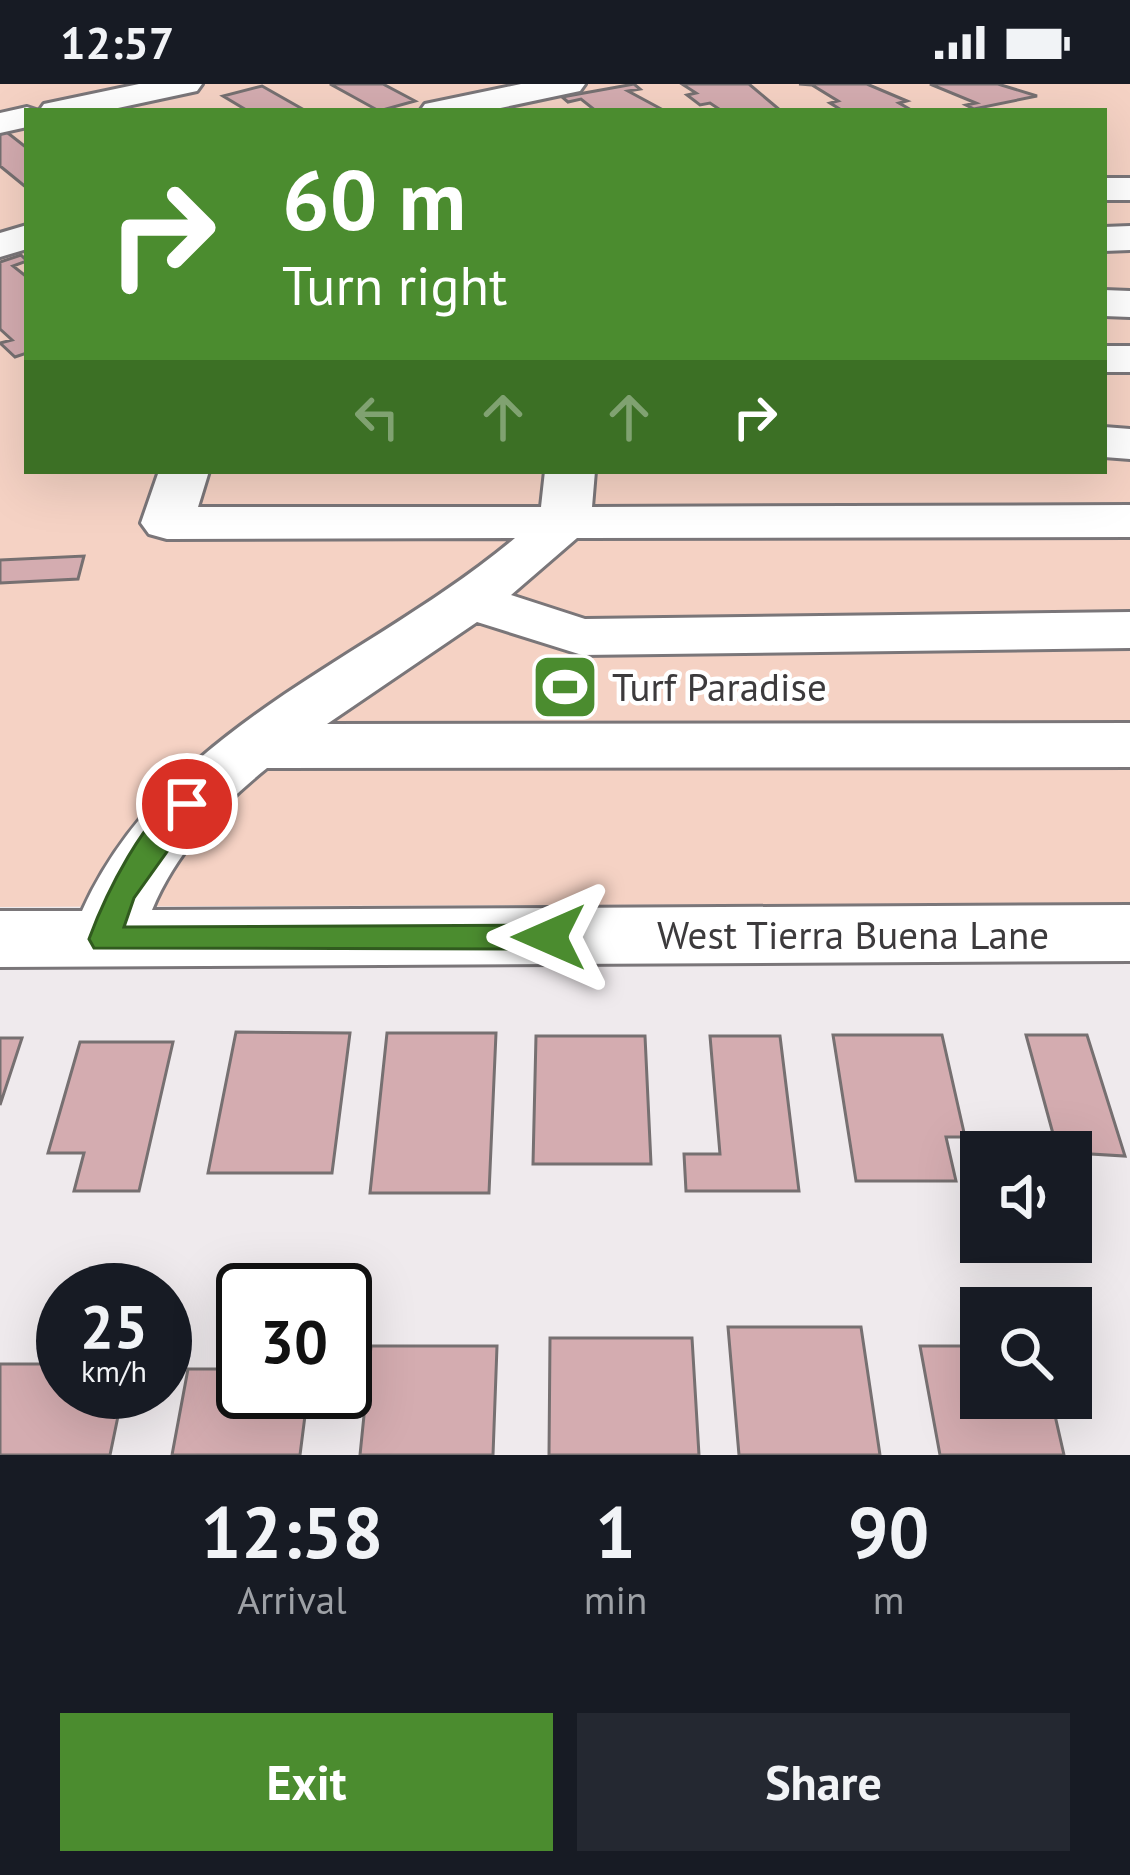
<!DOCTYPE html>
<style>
:root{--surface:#171b24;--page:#242831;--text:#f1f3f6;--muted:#9ea1a6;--accent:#4b8c2f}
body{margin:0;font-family:"PT Sans",sans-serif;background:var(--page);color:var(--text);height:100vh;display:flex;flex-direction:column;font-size:45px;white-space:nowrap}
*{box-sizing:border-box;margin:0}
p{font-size:39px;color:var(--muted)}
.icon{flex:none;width:66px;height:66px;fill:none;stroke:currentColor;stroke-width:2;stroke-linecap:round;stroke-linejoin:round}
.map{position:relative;height:1371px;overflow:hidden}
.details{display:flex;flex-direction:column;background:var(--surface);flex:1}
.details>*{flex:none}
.top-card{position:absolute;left:24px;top:24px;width:1083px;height:366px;border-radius:0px;box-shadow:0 12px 48px #0002;background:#4b8c2f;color:#fff;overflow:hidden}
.tools{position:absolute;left:960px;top:1047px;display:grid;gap:24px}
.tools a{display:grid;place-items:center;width:132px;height:132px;border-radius:0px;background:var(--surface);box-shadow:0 12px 48px #0002;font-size:60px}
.speed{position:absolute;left:36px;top:1179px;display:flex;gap:24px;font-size:60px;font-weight:700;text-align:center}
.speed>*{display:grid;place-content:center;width:156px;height:156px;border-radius:50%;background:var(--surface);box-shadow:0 12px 48px #0002;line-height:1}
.speed small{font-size:30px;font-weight:400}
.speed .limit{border:6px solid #111;border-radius:18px;background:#fff;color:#111}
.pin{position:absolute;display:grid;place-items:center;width:102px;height:102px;color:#fff;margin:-51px;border:6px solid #fff;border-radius:50%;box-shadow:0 3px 12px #0007}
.me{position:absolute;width:132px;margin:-66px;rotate:270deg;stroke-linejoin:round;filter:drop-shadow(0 0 9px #0008)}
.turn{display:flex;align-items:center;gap:42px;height:252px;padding:0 60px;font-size:54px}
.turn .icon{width:156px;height:156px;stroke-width:2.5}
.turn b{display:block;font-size:84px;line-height:102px}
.lanes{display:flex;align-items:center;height:114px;padding:0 60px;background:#0003;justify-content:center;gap:60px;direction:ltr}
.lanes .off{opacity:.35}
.eta{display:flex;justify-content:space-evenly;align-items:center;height:204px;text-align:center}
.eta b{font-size:72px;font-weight:700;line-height:84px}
.action{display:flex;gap:24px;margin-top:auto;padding:24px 60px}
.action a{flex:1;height:138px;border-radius:0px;background:var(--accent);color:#fff;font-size:48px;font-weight:700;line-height:138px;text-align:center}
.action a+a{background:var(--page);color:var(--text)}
.status{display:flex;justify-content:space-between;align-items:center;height:84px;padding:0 60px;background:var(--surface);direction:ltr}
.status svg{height:33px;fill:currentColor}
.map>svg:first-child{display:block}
</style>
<div class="status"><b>12:57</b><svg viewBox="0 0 49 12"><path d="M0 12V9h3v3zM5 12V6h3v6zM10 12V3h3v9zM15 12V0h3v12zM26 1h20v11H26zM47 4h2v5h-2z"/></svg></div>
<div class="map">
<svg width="1130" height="1371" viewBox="0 0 1130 1371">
<rect width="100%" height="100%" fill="#efeaed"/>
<path fill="#f5d2c4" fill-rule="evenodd" d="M0,0H1130V819L0,823ZM27,27H1104V387H27Z"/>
<path fill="#d4acb0" stroke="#767071" stroke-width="3" d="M330,0H383L415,17L379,27Z
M634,0L640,5L628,7L665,27H596L581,15L568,18L562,13Z
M682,0H749L781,27H792H722L710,19L700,21L687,11L696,9Z
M799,0H867L907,17L899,19L913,27H843L830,19L838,17L812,1Z
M930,0H998L1037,12L974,25L966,21L976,19Z
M262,2L306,27H248L223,12Z
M4,46L27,64V104L0,82V47Z
M21,171L27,177L13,182L27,193V269L15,273L0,259L12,256L0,245V178Z
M84,472L78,495L0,499V476Z
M236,948L350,949L332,1089H208Z
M387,949H496L489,1109H370Z
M833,951H942L965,1053H946L956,1097H856Z
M1026,951H1087L1125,1072L1058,1068Z
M536,952H645L651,1080H533Z
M710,952H780L799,1107H686L684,1070H720Z
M0,954H22L0,1021Z
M80,958H173L139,1107H74L84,1069H48Z
M728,1243H861L880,1371H739Z
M550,1254H692L699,1371H549Z
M371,1262H497L493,1371H360Z
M920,1262H981V1314H1051L1064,1371H940Z
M0,1280H63V1308H123L110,1371H0Z
M188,1285H243V1308H308L300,1371H172Z"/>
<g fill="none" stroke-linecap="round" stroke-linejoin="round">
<defs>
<path id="minor" d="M139,0H202L197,7L104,27H27V43L0,49V29L27,23L39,27L44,20Z
M521,0H585L580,7L486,27H420L425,20Z
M1104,94H1130V116H1104Z
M27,141V165L0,173V149Z
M1130,142V166L1104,167V143Z
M1104,206L1130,207V233L1104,232Z
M1104,262H1130V288H1104Z
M1104,343L1130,345V375L1104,373Z
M159,387H209L198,423H541L545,387H595L592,423L1130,421V453L577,454L511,511L585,535L1130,528V564L582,571L477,538L327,640L1130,639V683L267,684C219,723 176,768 152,826L1130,821V877L0,883V827H82C166,641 367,578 515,454L167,455L149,450L141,439Z"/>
</defs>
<use href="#minor" stroke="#7a7679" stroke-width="6"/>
<use href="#minor" fill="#fff" fill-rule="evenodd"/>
</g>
<path fill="#4b8c2f" stroke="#315b1f" stroke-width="3" d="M187,710L201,720L134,814L124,843L549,841L560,845L565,853L560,862L549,865L94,864L89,855C103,817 146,723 187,710Z"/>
<defs>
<symbol id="stadium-square" viewBox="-11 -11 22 22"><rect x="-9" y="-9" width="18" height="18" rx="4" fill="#4b8c2f" stroke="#fff"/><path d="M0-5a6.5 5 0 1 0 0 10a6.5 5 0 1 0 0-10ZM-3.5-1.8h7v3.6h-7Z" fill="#fff"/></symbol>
</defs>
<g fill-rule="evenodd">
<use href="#stadium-square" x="527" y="565" width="76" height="76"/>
</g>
<g text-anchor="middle" stroke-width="9" stroke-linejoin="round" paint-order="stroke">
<g font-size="39" fill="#3c3a3c" stroke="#fff" text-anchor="start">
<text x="612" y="617">Turf Paradise</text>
</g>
<g font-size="39" fill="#3c3a3c" stroke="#fff">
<text x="853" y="865">West Tierra Buena Lane</text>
</g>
</g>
</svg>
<div class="tools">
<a><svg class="icon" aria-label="sound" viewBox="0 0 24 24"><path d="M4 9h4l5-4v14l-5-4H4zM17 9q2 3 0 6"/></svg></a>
<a><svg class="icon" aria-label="search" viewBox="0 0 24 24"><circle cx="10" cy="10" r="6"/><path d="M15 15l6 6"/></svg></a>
</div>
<div class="speed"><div>25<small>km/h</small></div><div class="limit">30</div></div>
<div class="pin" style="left:187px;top:720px;background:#d93025"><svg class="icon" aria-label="arrive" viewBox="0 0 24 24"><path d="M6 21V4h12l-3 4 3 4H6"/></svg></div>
<svg class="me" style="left:549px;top:853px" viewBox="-20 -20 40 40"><path d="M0-17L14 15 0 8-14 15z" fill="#4b8c2f" stroke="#fff" stroke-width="4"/></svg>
<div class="top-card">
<div class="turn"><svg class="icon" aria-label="right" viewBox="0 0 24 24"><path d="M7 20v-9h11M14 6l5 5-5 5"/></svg><div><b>60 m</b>Turn right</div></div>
<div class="lanes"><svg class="icon off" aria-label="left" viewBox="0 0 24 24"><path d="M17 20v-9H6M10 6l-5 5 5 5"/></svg><svg class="icon off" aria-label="ahead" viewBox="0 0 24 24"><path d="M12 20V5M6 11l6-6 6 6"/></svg><svg class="icon off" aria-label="ahead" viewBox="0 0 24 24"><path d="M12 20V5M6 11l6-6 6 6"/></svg><svg class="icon" aria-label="right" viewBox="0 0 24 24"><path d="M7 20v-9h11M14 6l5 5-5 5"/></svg></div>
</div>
</div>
<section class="details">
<div class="eta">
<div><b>12:58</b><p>Arrival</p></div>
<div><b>1</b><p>min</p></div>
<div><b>90</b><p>m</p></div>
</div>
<div class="action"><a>Exit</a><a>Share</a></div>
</section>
